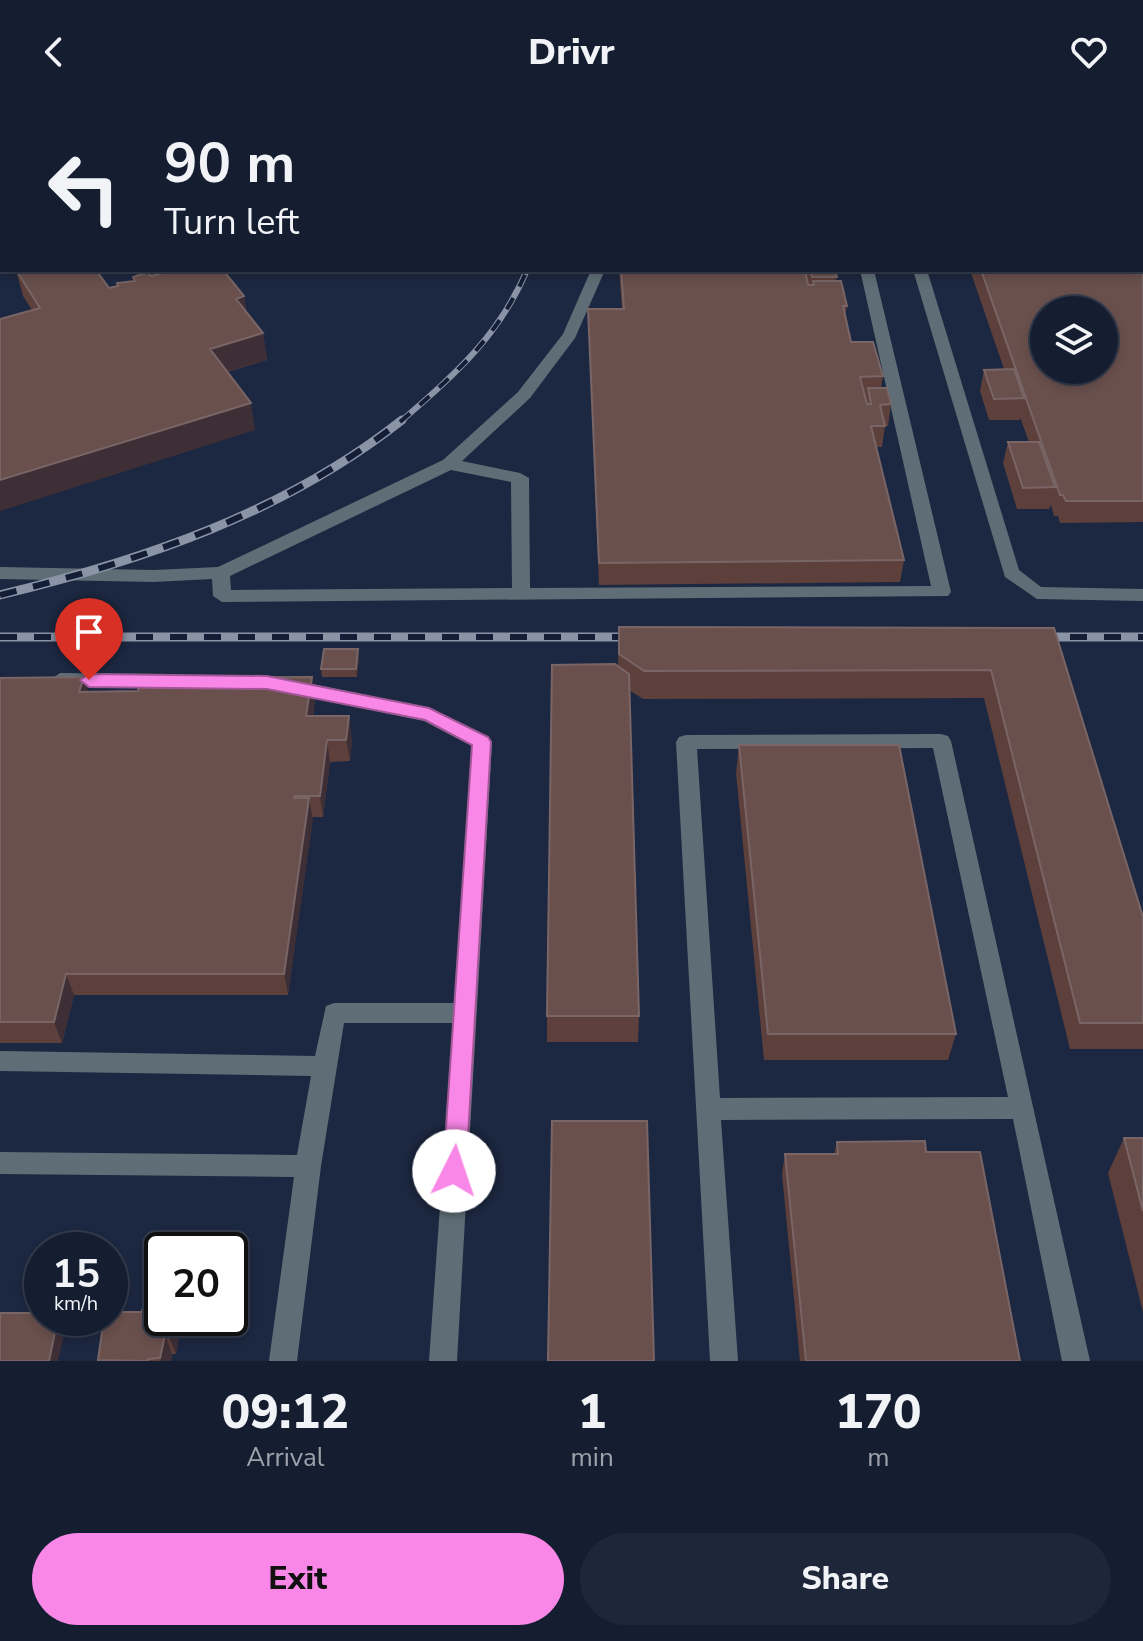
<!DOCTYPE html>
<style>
:root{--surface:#151e31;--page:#1e2739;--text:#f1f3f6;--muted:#9da2ab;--line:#343c4d;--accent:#f987e8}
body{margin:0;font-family:"Nunito Sans",sans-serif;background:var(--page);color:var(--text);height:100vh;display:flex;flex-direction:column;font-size:30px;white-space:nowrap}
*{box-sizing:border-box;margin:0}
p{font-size:26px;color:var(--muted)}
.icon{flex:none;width:44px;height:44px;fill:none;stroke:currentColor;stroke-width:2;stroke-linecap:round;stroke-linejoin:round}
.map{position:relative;height:1257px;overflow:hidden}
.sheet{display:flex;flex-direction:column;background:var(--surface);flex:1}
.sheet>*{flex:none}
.guide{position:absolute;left:0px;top:0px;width:1144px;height:168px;box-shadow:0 4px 12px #0003,0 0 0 2px var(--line);background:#151e31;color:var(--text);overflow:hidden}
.fabs{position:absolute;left:1030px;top:192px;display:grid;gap:16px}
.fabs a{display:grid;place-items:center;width:88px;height:88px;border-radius:50%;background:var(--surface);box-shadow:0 4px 12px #0003,0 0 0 2px var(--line);font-size:40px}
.speed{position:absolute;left:24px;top:1128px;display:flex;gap:16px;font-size:40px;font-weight:700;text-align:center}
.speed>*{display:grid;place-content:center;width:104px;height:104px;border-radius:50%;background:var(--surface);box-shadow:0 4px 12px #0003,0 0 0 2px var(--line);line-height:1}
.speed small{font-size:20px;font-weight:400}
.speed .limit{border:4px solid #111;border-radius:12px;background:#fff;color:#111}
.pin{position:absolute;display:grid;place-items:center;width:68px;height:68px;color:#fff;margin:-82px -34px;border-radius:50% 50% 50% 0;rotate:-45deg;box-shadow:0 0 8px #0007}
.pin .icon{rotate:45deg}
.me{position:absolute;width:88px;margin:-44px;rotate:4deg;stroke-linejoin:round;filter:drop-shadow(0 0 6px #0008)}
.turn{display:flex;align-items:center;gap:28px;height:168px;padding:0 32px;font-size:36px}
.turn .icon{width:104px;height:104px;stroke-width:2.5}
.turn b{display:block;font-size:56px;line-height:68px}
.eta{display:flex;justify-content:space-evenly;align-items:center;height:136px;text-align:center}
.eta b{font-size:48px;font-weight:800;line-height:56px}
.button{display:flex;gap:16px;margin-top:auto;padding:16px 32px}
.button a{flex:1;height:92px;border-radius:48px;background:var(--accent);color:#111;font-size:32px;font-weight:800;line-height:92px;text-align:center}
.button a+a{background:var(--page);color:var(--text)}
header{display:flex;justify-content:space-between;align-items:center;height:104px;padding:0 32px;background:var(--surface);font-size:36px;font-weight:800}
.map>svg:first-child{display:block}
</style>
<header><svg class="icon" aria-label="back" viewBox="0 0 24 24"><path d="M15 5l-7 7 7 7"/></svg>Drivr<svg class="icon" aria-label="heart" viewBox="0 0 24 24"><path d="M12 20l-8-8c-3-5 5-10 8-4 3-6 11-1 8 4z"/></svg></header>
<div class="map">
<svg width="1143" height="1257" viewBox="0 0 1143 1257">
<rect width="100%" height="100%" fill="#1c2841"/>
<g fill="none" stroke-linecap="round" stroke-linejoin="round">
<path fill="#02181d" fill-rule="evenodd" d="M523,0L520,2H508L511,0Z
M0,123H2V127H0Z"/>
<path fill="#5f6e76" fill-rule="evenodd" d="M827,0H839V2H827Z
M865,0H877V2H865Z
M0,55H2L0,67Z
M591,166H605L575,234L530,294L462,357L520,369L529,374L530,484L931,482L860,166H874L951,488L948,492L222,498L213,492L212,475L154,478L0,475V463L154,466L218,463L443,356L518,288L563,230ZM451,366L511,378L512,484L231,486L230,472Z
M913,166H927L1019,466L1041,483L1143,485V497L1037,495L1005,473Z
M60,569L168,570L178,577L168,584L60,583L50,576Z
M288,575L429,604L489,633L492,638L457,1257H429L453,919H344L321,1062L297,1257H269L294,1073L0,1070V1048L297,1051L311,972L0,967V947L315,952L326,902L334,899H454L472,642L424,617L281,587L278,582Z
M941,630L948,632L951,637L1090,1257H1062L1013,1015L721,1016L738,1257H710L676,638L679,633L686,631ZM933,644L1008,993L720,994L697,645Z"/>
<defs>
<path id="rail-far1" d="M400,318C454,271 498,234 527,166"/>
<path id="rail" d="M0,491C144,456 284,409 402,316
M0,533H640
M1036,533H1143"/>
</defs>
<use href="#rail-far1" stroke="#8a94a7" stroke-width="6"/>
<use href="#rail" stroke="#8a94a7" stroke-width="9"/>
<use href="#rail-far1" stroke="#131e36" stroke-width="4" stroke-dasharray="13" stroke-linecap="butt"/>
<use href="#rail" stroke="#131e36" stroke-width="6" stroke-dasharray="17" stroke-linecap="butt"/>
</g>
<path fill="#5d3f3b" d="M913,0H1143V418L1060,419L1058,412H1054L1051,401L1049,405H1017L1003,359L1008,338H1029L1020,313V316H989L980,287L984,266L1004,265L970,166H1142V2H914Z
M16,166L109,184L117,182V179L134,177L133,173L151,172L247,209L263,229L267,256L227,268L255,326L32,206L23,192Z
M619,166H835L836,177L847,202L845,213L851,238L883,272L881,284L891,300L888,322H885L882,343H876L904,456L900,478L599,481L588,205H622Z
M619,523L1054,524L1143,813V945H1070L984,594L643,595L629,586L639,912L638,938H547V912L618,563Z
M359,553L357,573H322L321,565Z
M0,574L88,588L315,595L313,612L352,634L350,657L330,658L323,713H312L288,891H74L62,939H0Z
M739,641L956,930L948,956H764L736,669Z
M1124,1034H1143V1208L1108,1069Z
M837,1038L926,1048L1020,1257H800L782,1070L785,1050H834Z
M162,1214H182L176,1250H172L171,1257H98Z"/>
<path fill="#3e2f36" d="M244,192L249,219L236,195Z
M263,229L267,256L214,271L210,245Z
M251,299L255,326L0,407V376Z
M358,545L359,553L357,573L356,565Z
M84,573L90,595L79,588Z
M312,573L315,595L309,634L306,612Z
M349,612L352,634L350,657L346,636Z
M327,636L330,658L323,713L320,692Z
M309,694L313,716L288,891L284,870Z
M66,870L74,891L62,939L54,918Z
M58,1214H62L66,1221L58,1257H49Z
M171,1214H182L176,1250L168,1231Z
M165,1231L172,1250L171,1257H161L160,1254Z"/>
<path fill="#69504d" stroke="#796566" stroke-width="2" fill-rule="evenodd" d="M649,0H785L786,2H640Z
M797,0H809L810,2H797Z
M923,0H1143V397H1066L1063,391H1060L981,166H1142V2H923ZM1044,206H1104V266H1044Z
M16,166H96L109,184L118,182L117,179L135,177L133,173L148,168L151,172L174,166H223L244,192L236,195L263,229L210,245L251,299L0,376V215L40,204Z
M621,166H805L808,181H814L813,177H841L847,202H843L851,238H873L883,272L860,273L867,300H871L868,284H887L891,300L880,301L885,322H871L904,456L599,459L588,205H624Z
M810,166H835L837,173H812Z
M1014,265L1024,294L994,295L984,266Z
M1008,338H1039L1055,383L1023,384Z
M619,523L1054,524L1143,813V919H1080L991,566L644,567L619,550Z
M324,545H358L356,565H321Z
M615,560L629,570L639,912H547L552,561Z
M84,573L79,588L138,587L141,574L312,573L306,612H349L346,636H327L320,692H295L294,694H309L284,870H66L54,918H0V574Z
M739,641H899L956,930H768Z
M552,1017H647L654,1257H548Z
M1124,1034H1143V1107Z
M925,1037L926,1048H980L1020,1257H806L785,1050H838L837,1038Z
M149,1172H162V1214H171L168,1231H165L160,1254L148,1255V1257L98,1256L104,1214H110V1208H142Z
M0,1209H42V1214H58L49,1257H0Z"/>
<path fill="#f987e8" stroke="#a25897" stroke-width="2" d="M89,570L267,572L429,604L488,633L491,638L466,1067L462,1074L454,1078L446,1074L443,1067L472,641L425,616L267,585L89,583L80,576Z"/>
</svg>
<div class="fabs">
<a><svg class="icon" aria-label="layers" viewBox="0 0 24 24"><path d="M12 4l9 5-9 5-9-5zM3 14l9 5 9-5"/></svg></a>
</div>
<div class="speed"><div>15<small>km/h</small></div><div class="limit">20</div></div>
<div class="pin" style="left:89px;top:576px;background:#d93025"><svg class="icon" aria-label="arrive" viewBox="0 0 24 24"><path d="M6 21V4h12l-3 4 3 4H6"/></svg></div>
<svg class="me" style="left:454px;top:1067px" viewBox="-20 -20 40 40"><circle r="19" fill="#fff"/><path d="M0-13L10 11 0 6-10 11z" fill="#f987e8"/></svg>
<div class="guide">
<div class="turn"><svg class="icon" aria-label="left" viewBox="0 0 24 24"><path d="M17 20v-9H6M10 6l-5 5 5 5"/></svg><div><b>90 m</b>Turn left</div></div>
</div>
</div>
<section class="sheet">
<div class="eta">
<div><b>09:12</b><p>Arrival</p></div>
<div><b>1</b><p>min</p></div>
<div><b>170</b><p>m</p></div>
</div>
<div class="button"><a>Exit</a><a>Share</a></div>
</section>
